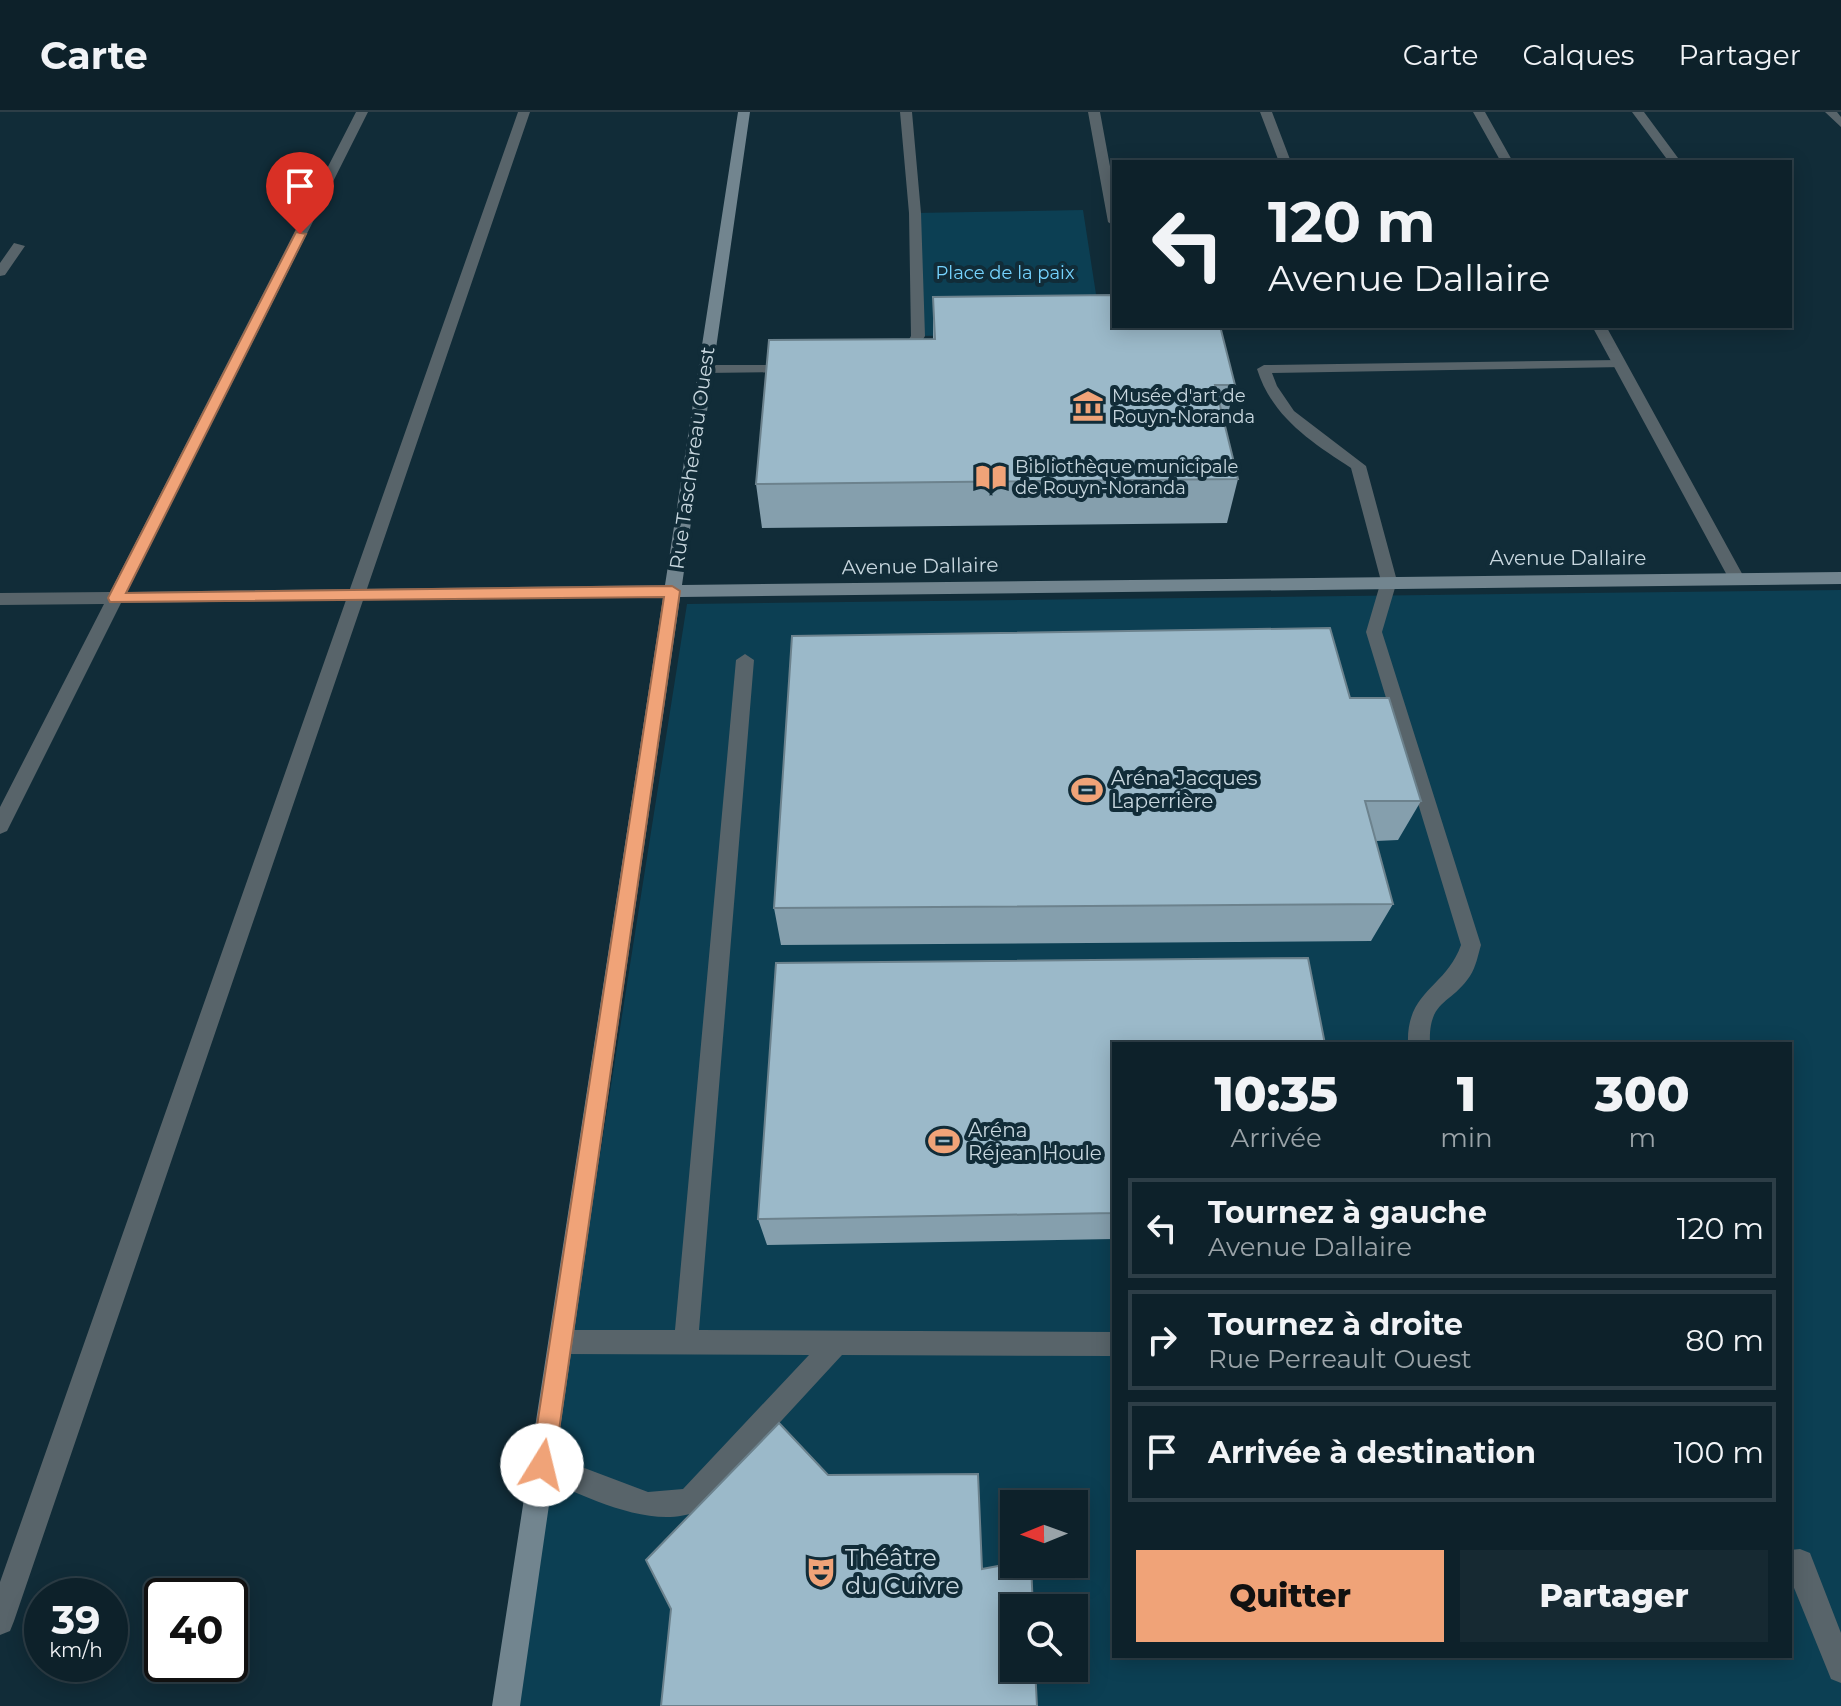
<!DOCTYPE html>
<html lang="fr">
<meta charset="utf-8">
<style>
:root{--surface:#0d212a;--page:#162932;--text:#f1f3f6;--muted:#9aa3a8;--line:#2d3e47;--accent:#f0a378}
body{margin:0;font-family:Montserrat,sans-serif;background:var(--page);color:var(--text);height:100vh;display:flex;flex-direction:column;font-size:30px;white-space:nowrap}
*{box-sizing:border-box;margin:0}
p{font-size:26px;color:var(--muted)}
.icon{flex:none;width:44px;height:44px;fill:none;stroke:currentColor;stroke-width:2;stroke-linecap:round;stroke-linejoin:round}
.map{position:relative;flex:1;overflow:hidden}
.side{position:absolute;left:1112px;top:930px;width:680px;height:616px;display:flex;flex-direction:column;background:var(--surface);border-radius:0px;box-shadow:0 4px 20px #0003,0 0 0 2px var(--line)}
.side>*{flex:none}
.hud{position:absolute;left:1112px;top:48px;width:680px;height:168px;border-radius:0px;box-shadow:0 4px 20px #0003,0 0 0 2px var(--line);background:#0d212a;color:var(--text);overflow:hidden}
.needle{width:52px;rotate:269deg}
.controls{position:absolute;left:1000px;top:1378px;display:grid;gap:16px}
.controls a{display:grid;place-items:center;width:88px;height:88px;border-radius:0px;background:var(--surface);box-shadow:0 4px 20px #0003,0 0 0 2px var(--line);font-size:40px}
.speed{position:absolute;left:24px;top:1466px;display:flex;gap:16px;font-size:40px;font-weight:700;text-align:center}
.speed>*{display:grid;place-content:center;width:104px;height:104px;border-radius:50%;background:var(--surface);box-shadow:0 4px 20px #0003,0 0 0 2px var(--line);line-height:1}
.speed small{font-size:20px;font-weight:400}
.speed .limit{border:4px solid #111;border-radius:12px;background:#fff;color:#111}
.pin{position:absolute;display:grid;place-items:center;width:68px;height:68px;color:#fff;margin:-82px -34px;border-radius:50% 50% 50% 0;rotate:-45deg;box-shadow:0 0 8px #0007}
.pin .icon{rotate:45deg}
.me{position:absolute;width:88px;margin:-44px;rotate:9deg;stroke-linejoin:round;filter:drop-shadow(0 0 6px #0008)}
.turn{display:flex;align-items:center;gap:28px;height:168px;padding:0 24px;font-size:36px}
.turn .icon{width:104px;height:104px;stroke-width:2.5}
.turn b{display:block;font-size:56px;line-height:68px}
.eta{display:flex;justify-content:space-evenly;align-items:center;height:136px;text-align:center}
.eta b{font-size:48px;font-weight:800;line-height:56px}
.action{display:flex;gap:16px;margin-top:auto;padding:16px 24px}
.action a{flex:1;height:92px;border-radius:0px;background:var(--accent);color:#111;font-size:32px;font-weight:800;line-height:92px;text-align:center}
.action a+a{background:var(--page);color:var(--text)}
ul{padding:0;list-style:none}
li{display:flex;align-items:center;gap:24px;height:100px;margin:0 16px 12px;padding:0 8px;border:4px solid var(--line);border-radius:0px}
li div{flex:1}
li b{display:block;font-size:30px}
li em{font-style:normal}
header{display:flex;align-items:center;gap:48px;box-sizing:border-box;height:112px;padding:0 40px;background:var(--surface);border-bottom:2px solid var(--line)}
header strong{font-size:38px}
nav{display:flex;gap:44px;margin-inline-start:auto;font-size:28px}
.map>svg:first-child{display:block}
</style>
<header>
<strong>Carte</strong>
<nav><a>Carte</a><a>Calques</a><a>Partager</a></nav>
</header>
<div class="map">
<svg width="1841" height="1594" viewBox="0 0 1841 1594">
<rect width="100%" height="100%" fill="#112c38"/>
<path fill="#0c3f53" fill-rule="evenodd" d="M1083,98L1102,221L918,224L915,101Z
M1841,478V1594H513L687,492ZM1114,932H1790V1544H1114ZM1014,1392H1074V1452H1014ZM1014,1496H1074V1556H1014Z"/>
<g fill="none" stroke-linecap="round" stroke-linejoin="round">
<path fill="#58646a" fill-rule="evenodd" d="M518,0H530L14,1509L10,1519L0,1523V1470Z
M900,0H912L921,101L925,224L907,254L902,255L895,251L911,224L909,101Z
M1260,0H1272L1291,50H1279Z
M1632,0H1644L1681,50H1669Z
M14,131L25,134L5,163L0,164V151Z
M1619,248L1624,249V255L1272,261L1277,274L1294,299L1366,354L1397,469L1382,520L1481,833C1478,843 1476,855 1470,864C1451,893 1428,887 1430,932H1408C1406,878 1446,876 1461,833L1366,520L1381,469L1351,356C1311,330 1272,305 1257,257L1264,253Z
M793,253L798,254V260L705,261L698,257L705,253Z
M745,542L754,548L699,1218L1114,1220V1244L842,1243L698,1399C650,1420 579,1381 533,1362L529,1353L533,1344L542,1340L648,1380L683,1377L809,1243L561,1242L552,1239L549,1230L552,1221L561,1218H675L736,548Z
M1800,1437L1810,1441L1841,1521V1571L1831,1567L1790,1466V1438Z"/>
<path fill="#58646a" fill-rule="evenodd" d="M356,0H368L127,480L672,473L680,479L672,485L121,491L7,719L0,722V695L104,492L0,493V481L110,480Z
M1088,0H1100L1114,76V114L1108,110Z
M1473,0H1485L1513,50H1501Z
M1825,0H1837L1841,5V15Z
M1592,214H1606L1745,467L1743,471L1737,473L1729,467Z"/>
<path fill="#72858f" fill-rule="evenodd" d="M738,0H750L682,473L1841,460V472L680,485L520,1594H492Z"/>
</g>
<path fill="#859fad" d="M933,185L1235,273L1225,314L1238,367L1227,411L762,416L756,372L933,227Z
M1350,586L1421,689L1398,728L1376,729L1393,792L1371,829L781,833L774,796Z
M1114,932V1127L767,1133L758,1107Z"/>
<path fill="#9bb9c9" stroke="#6c828d" stroke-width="2" d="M1114,183V214H1220L1235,273H1215L1238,367L756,372L769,228L935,227L933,185Z
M1330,516L1350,586H1389L1421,689H1365L1393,792L774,796L792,524Z
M1308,846L1325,932H1114V1101L758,1107L776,851Z
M779,1311L828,1363L978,1362L982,1457L1014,1451V1452H1031L1033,1496H1014V1556H1035L1037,1594H661L671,1497L646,1448Z"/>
<path fill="#f0a378" stroke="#9c6a4e" stroke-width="2" d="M296,120L306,122L126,481L672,474L680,479L554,1353L551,1361L542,1365L534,1361L531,1353L664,485L110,490L108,486Z"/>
<defs>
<symbol id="museum-bare" viewBox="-9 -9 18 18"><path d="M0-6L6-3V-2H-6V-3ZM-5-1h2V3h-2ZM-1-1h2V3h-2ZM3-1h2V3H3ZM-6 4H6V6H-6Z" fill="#f0a378" stroke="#112c38" stroke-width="2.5" paint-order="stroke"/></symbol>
<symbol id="library-bare" viewBox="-9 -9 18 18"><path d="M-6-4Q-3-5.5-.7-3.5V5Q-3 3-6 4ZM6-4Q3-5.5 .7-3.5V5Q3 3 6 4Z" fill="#f0a378" stroke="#112c38" stroke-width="2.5" paint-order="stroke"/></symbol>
<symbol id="stadium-bare" viewBox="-9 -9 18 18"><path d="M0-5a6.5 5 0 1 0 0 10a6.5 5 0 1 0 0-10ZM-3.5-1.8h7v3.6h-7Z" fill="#f0a378" stroke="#112c38" stroke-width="2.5" paint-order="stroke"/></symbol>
<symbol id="theatre-bare" viewBox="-9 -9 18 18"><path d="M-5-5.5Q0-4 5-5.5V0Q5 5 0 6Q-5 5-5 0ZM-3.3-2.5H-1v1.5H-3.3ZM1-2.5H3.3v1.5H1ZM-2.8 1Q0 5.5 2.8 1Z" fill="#f0a378" stroke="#112c38" stroke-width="2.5" paint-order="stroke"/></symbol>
</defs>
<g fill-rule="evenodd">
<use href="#museum-bare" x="1066" y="272" width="44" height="44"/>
<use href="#library-bare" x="969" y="343" width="44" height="44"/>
<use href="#stadium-bare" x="1065" y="656" width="44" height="44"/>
<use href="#stadium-bare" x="922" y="1007" width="44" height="44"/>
<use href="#theatre-bare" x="799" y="1438" width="44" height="44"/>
</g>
<g text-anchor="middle" stroke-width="8" stroke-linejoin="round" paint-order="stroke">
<g font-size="18" fill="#76d3fe" stroke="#112c38">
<text x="1005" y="167">Place de la paix</text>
</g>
<g font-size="18" fill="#c8d7df" stroke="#112c38" text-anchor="start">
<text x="1112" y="290">Musée d'art de<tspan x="1112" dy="21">Rouyn-Noranda</tspan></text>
<text x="1015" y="361">Bibliothèque municipale<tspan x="1015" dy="21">de Rouyn-Noranda</tspan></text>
</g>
<g font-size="20" fill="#c8d7df" stroke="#112c38">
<text transform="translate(692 346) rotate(-82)" y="7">Rue Taschereau Ouest</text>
<text x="1568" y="453">Avenue Dallaire</text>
<text transform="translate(920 454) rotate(-1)" y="7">Avenue Dallaire</text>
</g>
<g font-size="20" fill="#c8d7df" stroke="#112c38" text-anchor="start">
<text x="1111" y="673">Aréna Jacques<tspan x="1111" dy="23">Laperrière</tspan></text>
<text x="968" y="1025">Aréna<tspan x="968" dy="23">Réjean Houle</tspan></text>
</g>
<g font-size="24" fill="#c8d7df" stroke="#112c38" text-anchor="start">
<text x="845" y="1454">Théâtre<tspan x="845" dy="28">du Cuivre</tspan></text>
</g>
</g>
</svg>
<div class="controls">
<a><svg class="needle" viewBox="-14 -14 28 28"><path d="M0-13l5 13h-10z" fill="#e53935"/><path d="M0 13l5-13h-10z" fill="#9aa3a8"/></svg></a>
<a><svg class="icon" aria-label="search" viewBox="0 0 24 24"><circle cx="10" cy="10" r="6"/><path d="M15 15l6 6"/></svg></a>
</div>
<div class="speed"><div>39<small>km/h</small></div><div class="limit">40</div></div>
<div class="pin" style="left:300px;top:122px;background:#d93025"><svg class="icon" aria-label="arrive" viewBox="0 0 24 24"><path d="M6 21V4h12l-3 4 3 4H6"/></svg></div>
<svg class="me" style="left:542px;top:1353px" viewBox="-20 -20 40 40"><circle r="19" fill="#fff"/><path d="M0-13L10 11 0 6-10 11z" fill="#f0a378"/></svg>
<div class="hud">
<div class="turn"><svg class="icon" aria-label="left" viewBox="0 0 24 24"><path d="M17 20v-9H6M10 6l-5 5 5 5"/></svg><div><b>120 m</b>Avenue Dallaire</div></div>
</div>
<section class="side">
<div class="eta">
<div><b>10:35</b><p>Arrivée</p></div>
<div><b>1</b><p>min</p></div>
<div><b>300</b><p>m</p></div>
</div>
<ul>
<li><svg class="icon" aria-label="left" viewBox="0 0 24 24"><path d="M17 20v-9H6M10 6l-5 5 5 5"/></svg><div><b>Tournez à gauche</b><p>Avenue Dallaire</p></div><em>120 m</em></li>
<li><svg class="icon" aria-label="right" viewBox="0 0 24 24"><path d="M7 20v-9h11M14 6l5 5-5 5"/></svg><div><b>Tournez à droite</b><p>Rue Perreault Ouest</p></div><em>80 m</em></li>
<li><svg class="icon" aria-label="arrive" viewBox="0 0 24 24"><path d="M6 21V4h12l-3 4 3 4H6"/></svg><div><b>Arrivée à destination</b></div><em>100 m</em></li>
</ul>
<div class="action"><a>Quitter</a><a>Partager</a></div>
</section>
</div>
